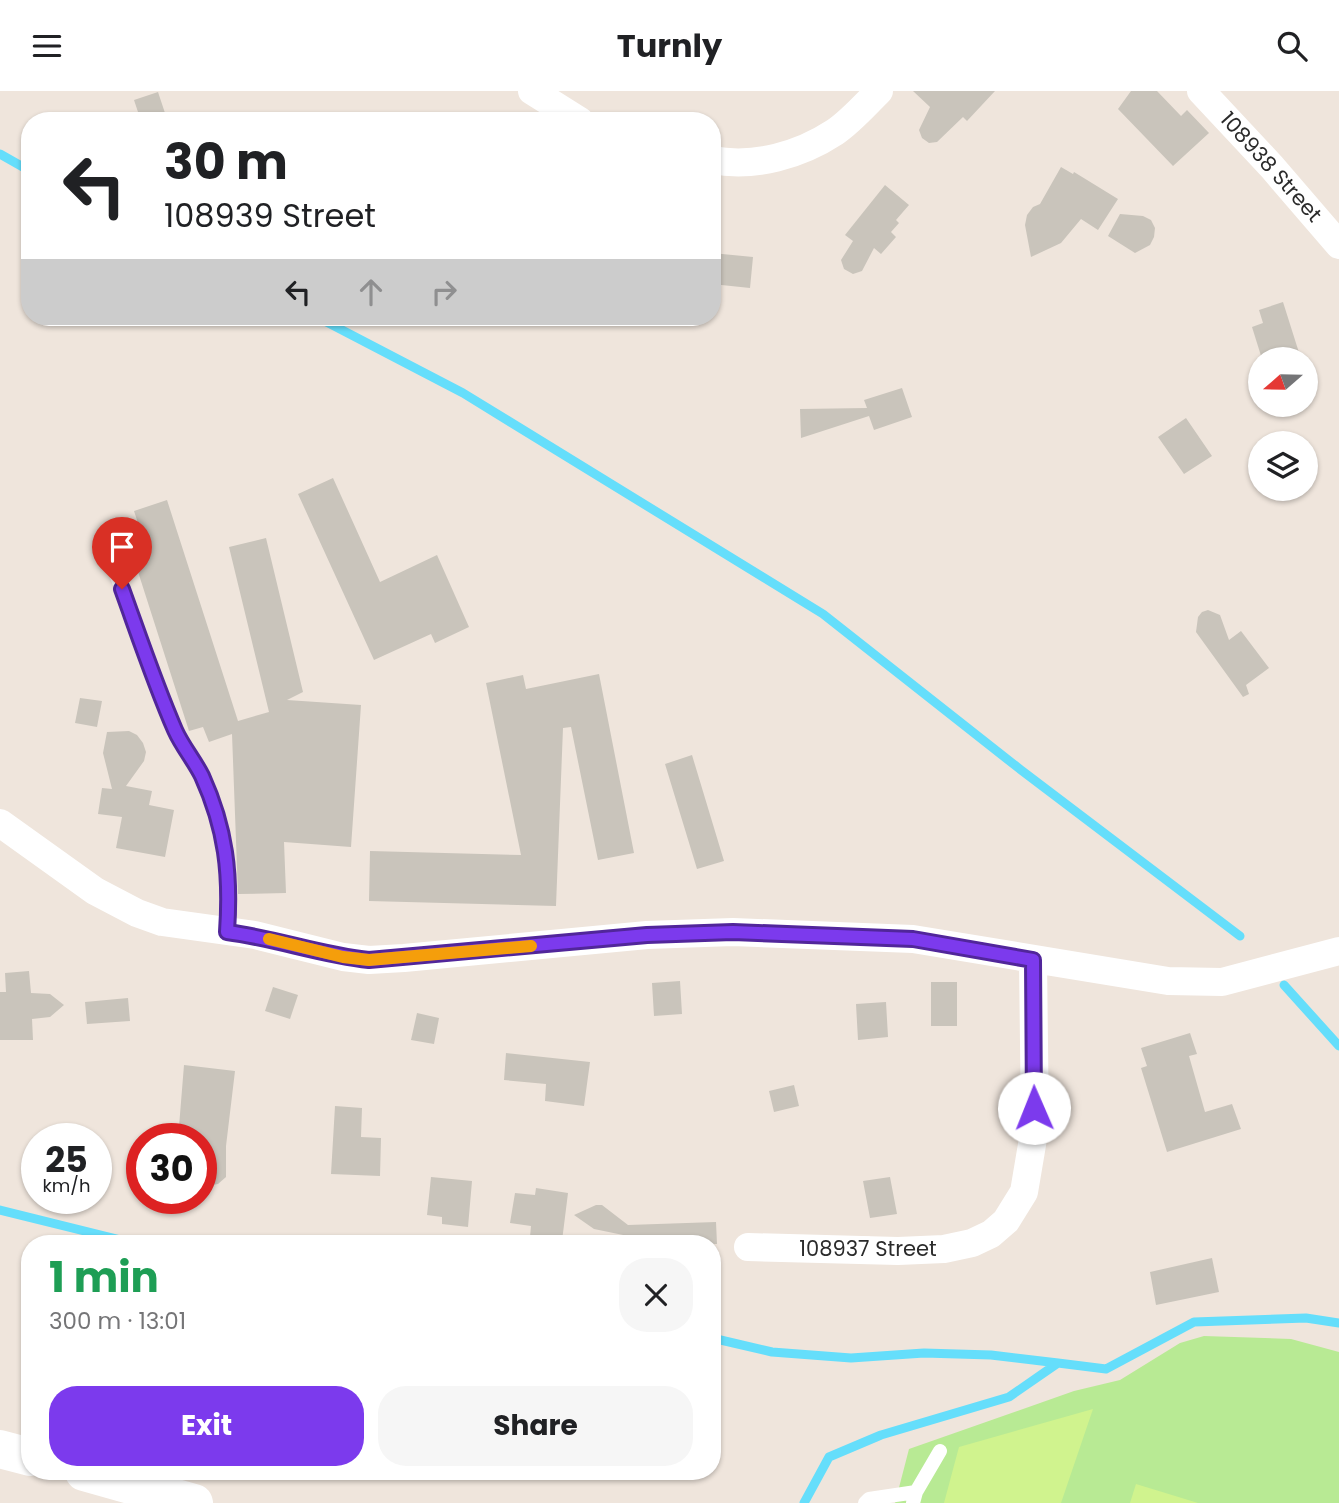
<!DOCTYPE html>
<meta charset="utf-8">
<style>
:root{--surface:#fff;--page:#f6f6f6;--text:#202124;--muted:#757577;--accent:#7c3aed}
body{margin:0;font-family:Poppins,sans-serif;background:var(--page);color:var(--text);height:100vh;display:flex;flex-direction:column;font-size:26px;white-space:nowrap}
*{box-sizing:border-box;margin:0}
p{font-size:23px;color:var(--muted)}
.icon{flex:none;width:38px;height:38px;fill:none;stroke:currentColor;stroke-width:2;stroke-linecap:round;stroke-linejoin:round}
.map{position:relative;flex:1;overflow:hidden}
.sheet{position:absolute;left:21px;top:1144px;width:700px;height:245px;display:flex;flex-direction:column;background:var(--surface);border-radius:28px;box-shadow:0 2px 5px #0004}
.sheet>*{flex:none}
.top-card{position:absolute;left:21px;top:21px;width:700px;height:214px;border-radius:28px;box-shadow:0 2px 5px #0004;background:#fff;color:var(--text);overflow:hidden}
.needle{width:46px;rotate:250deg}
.controls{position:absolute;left:1248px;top:256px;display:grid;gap:14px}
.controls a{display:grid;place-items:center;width:70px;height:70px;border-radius:50%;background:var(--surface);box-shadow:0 2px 5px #0004;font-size:35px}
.speed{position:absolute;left:21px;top:1032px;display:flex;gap:14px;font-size:35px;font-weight:700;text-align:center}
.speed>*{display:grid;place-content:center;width:91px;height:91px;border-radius:50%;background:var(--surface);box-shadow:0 2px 5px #0004;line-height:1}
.speed small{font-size:18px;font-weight:400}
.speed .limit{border:10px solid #d22;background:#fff;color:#111}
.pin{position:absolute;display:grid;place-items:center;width:60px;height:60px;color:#fff;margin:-72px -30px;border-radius:50% 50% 50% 0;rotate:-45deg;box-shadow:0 0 7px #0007}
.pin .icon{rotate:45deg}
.me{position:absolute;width:77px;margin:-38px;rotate:359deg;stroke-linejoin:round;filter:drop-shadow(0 0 5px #0008)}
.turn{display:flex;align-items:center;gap:24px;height:147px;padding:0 28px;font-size:32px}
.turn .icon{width:91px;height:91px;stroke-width:2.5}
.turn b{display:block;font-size:49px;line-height:60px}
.lanes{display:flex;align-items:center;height:66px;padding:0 28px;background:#0003;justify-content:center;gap:35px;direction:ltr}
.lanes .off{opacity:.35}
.round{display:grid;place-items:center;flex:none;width:74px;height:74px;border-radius:28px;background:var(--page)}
.headline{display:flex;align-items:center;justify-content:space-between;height:119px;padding:0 28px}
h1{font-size:42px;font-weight:700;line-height:52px;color:#1e9e55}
.primary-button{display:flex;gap:14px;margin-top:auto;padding:14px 28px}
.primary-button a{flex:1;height:80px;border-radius:28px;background:var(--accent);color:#fff;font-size:28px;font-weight:700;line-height:80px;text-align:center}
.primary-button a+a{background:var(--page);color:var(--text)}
header{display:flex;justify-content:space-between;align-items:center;height:91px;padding:0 28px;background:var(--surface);font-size:32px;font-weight:700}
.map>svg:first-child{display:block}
</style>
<header><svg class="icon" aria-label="menu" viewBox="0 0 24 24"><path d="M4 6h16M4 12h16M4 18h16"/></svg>Turnly<svg class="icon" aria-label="search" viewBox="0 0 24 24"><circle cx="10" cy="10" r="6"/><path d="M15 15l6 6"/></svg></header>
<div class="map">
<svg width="1339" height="1412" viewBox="0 0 1339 1412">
<rect width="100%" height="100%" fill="#efe5dc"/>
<path fill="#b8ea94" d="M1204,1245L1291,1248L1339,1261V1412H895L909,1358L1074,1300L1120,1289L1180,1252Z"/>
<path fill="#d0f38e" d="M1093,1318L1061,1412H944L959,1356Z
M1136,1393L1198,1412H1130Z"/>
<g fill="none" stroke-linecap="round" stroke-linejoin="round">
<path stroke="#65defb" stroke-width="9" d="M0,63L30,80
M317,226L463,302L823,523L1021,679L1240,845
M1284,894L1339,955
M0,1119L137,1153
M712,1247L772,1261L851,1267L924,1262L991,1264L1058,1272
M804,1412L829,1366L881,1344L1009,1306L1058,1272L1106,1278L1194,1231L1306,1227L1339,1232"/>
</g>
<path fill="#c9c4bb" d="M913,0H995L967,30L963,26L937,51L929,52L922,47L919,39L930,16Z
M1131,0H1157L1181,25L1187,19L1209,42L1173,75L1118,18Z
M158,1L165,22L141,30L134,9Z
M1061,76L1073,83L1074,81L1118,108L1098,139L1081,128L1061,152L1031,166L1025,134L1027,124L1033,116L1040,113Z
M885,94L909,114L896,129L899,132L891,141L896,146L881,163L874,157L862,180L853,183L844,178L841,169L853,150L845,144Z
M1120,123L1143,125L1151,129L1155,137L1154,146L1150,154L1135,162L1108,145Z
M712,162L753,166L750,197L712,193Z
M1283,211L1301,268H1262L1252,236L1263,232L1259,219Z
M902,297L912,326L874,339L869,325L801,347L800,318L867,317L864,309Z
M1186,327L1212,365L1184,383L1158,346Z
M333,387L380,491L437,464L469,536L435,552L431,543L374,569L298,403Z
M167,409L238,630L269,621L229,456L266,447L303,601L287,609L361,614L351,756L284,751L286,802L238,803L232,643L209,651L203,636L189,640L124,437L138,432L134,420Z
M1208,519L1220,524L1229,549L1241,540L1269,577L1246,594L1249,603L1243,606L1196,541L1198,526L1202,521Z
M599,583L634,762L598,769L571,636L563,637L556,815L369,810L370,760L521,764L486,592L523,584L526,598Z
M80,607L102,610L97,636L75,632Z
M129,640L137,644L143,652L146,661L144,670L126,695L152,700L149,714L174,719L165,766L116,757L122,726L98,723L102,697L112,698L103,662L107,641Z
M692,664L724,770L697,778L665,673Z
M29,880L31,902L50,903L64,914L50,926L32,928L33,949H0V901H6L5,882Z
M680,890L682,923L654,925L652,892Z
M931,891H957V935H931Z
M273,896L298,904L290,928L265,920Z
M128,907L130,930L87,933L85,911Z
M886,911L888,946L858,949L856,913Z
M417,922L439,927L434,953L411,949Z
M1190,942L1197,963L1189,965L1205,1021L1232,1013L1241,1038L1167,1061L1141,977L1147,975L1141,957Z
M506,962L590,971L584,1015L545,1010L546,993L504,989Z
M184,974L235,980L226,1055V1086L218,1093L201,1096V1048H178Z
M794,994L799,1015L774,1021L769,1000Z
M335,1015L362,1017L361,1046L381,1047L380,1085L331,1083Z
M431,1086L472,1090L468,1136L442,1133V1126L427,1124Z
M890,1086L897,1123L870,1127L863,1090Z
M536,1097L568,1102L562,1150L530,1146L531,1135L510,1132L515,1102L535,1104Z
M596,1114H602L628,1134L716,1131L717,1153H628V1145L594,1138L574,1124Z
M1212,1167L1219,1201L1156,1214L1150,1181Z"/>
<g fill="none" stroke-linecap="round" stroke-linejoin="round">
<path stroke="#fff" stroke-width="14" d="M104,451L176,641L200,682L215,716L226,758L229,781L227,841
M916,1401L940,1360
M865,1412L869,1408L916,1401L913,1412"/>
<path stroke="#fff" stroke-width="28" d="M532,0L580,30
M1201,0L1272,76L1339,154
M712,69C755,77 800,64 835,41C851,30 865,14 879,0
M0,732L95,800L137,822L162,831L255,844L343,866L369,869L404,867L647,844L733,841L913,848L1168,890L1222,891L1339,860
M748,1156L898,1160L944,1158L972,1152L991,1143L1006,1130L1024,1101L1035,1036L1033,869"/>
<path stroke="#fff" stroke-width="38" d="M0,1358L30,1366
M84,1381L194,1412"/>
</g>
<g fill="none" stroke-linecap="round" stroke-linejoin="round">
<defs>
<path id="route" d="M122,498C139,545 155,593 175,639C182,655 194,669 202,685C226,738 231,783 227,841C275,847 321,864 369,869L647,844L733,841L913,848L1033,869L1034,1017"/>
</defs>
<use href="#route" stroke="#51269a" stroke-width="18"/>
<use href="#route" stroke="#7c3aed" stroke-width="12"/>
<path stroke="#f59e0b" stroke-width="12" d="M269,848L343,866L369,869L531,855"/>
</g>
<g text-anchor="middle" stroke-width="7" stroke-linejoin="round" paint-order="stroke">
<g font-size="21" fill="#2b2b2b" stroke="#fff">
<text transform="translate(1271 76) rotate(48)" y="7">108938 Street</text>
<text x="868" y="1165">108937 Street</text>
</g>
</g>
</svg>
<div class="controls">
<a><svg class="needle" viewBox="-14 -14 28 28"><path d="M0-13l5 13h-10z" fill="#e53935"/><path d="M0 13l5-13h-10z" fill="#757577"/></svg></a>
<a><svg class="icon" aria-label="layers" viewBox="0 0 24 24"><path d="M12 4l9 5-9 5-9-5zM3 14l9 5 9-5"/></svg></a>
</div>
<div class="speed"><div>25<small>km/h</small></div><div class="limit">30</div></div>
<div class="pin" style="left:122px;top:498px;background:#d93025"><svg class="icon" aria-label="arrive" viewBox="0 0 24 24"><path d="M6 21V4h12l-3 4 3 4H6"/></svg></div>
<svg class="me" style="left:1034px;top:1017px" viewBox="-20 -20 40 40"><circle r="19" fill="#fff"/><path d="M0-13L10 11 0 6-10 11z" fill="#7c3aed"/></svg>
<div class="top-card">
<div class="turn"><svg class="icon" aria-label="left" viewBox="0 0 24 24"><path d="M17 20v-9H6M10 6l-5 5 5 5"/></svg><div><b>30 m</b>108939 Street</div></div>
<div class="lanes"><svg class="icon" aria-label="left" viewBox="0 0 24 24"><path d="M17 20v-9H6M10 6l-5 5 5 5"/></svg><svg class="icon off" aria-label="ahead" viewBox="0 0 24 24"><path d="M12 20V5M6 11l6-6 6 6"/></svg><svg class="icon off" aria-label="right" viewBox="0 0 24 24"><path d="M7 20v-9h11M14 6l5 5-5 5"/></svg></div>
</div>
<section class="sheet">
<div class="headline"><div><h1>1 min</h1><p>300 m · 13:01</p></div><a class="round"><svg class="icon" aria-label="close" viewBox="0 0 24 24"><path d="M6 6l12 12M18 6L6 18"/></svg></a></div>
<div class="primary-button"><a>Exit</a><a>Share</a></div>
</section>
</div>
